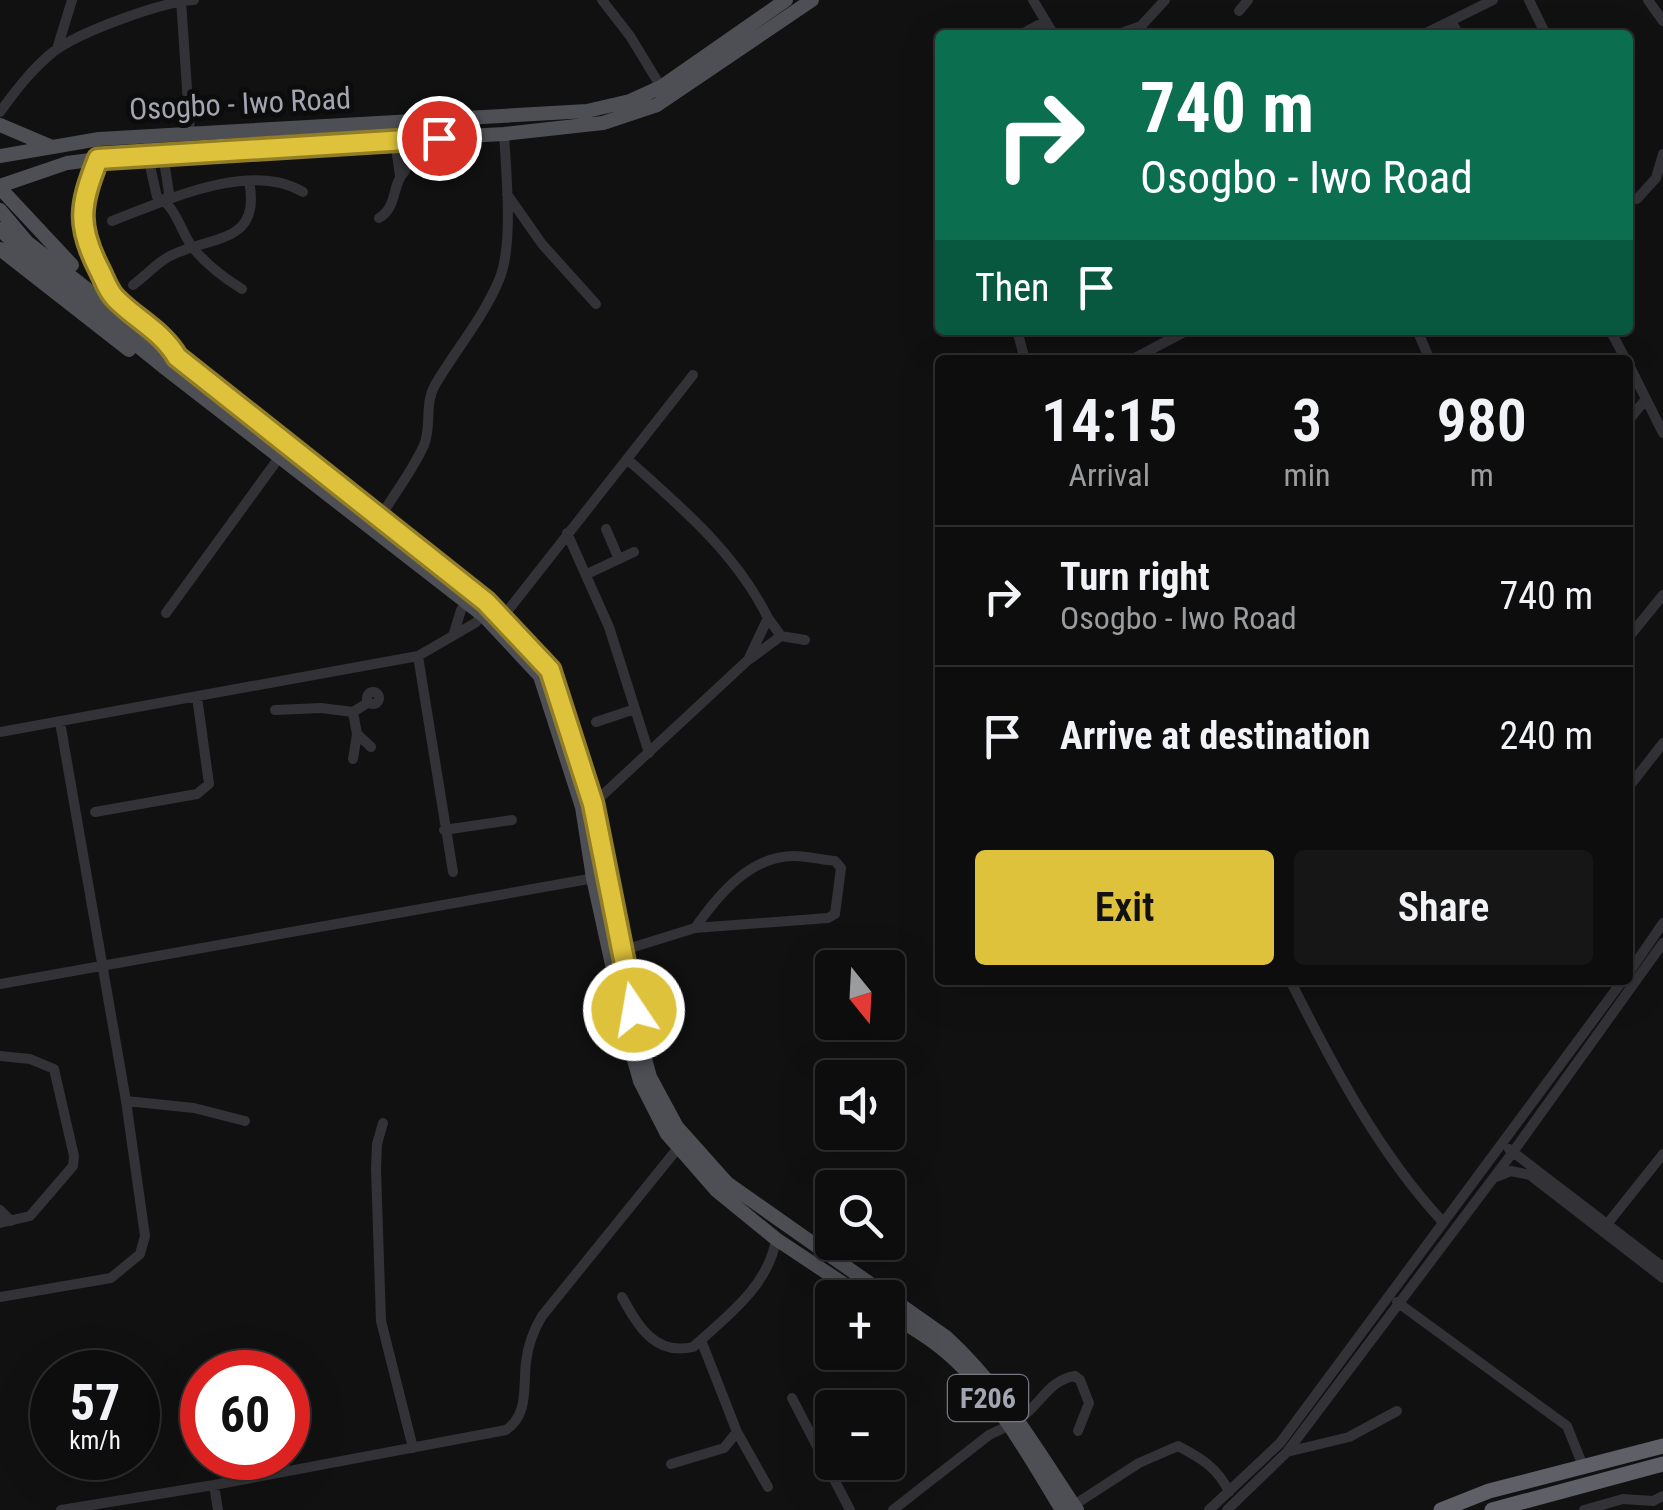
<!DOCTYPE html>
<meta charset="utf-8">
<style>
:root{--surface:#0d0d0e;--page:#161617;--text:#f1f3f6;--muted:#9a9c9e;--line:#2d2d2e;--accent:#dfc23b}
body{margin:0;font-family:"Roboto Condensed",sans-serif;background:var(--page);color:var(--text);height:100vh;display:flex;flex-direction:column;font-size:38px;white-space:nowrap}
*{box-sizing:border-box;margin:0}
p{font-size:32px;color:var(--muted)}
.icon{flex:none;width:55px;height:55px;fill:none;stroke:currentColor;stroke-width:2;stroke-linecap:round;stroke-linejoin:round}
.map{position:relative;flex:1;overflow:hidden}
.sheet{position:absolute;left:935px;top:355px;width:698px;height:630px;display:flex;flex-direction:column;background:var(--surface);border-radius:10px;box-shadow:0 10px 40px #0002,0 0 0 2px var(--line)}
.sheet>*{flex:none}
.banner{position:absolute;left:935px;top:30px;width:698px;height:305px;border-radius:10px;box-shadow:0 10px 40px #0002,0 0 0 2px var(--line);background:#0b6e4f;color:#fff;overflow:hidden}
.needle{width:65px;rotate:162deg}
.controls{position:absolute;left:815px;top:950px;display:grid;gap:20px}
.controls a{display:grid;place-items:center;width:90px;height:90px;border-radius:10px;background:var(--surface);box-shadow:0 10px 40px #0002,0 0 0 2px var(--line);font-size:50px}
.speed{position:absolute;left:30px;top:1350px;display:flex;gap:20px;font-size:50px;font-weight:700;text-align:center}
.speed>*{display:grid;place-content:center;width:130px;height:130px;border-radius:50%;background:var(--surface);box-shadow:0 10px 40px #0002,0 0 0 2px var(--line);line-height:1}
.speed small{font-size:25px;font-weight:400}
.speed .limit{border:15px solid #d22;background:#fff;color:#111}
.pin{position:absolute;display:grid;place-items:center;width:85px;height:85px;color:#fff;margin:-42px;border:5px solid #fff;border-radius:50%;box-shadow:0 2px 10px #0007}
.me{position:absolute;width:110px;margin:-55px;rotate:348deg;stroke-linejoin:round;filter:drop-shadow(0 0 8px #0008)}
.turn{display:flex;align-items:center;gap:35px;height:210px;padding:0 40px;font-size:45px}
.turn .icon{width:130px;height:130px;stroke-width:2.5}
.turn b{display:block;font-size:70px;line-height:85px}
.then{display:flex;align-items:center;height:95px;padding:0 40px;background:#0003;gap:20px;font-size:38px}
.eta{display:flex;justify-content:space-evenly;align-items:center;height:170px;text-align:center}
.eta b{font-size:60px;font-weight:600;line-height:70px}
.primary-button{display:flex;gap:20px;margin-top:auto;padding:20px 40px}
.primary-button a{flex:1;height:115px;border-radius:10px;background:var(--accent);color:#111;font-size:40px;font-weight:600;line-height:115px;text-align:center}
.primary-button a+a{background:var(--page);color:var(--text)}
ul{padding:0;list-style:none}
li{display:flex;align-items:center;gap:30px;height:140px;padding:0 40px;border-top:2px solid var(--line)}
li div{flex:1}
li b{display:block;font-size:38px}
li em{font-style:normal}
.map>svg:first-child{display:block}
</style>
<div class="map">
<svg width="1663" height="1510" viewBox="0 0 1663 1510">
<rect width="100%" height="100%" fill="#111112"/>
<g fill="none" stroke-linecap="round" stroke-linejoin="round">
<path stroke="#323237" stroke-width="10" d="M181,0L190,133
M602,0L630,36L661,87
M1033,0L1054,35
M1529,0L1546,35
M1648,0L1663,21
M1239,11L1248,0
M1451,21L1459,35
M1020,35L1046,21
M1116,35L1141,26L1165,0
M1422,35L1493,0
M57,49L72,0
M0,112C16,90 32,69 53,52C79,32 161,2 194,0
M395,140L400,176
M146,148L157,197C176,205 181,233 193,248C207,265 224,278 242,289
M162,148L169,193L166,201
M507,194L542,244L596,304
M1637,199L1656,178L1663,154
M379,218C398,207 391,185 405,171L407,140
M112,221C165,201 250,160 303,192
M133,285C146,276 156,263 170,256C211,235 262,245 249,181
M1017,330L1025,360
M1417,330L1430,360
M1610,330L1626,360
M1131,360L1188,330
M1628,363L1663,433
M1628,421L1646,399
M380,518C394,494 413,470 424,445C432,426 424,404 435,385C456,349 482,320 499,280C514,245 506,172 504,134
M606,529L618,557
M567,533L609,627L649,753
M587,574L634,552
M166,613L281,455
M502,618L693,375
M768,618L781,636L805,640
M454,633L461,610L469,598
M1628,638L1663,595
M418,656L453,872
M750,659L781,636
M367 698a6 6 0 1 1 12 0a6 6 0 1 1-12 0Z
M275,710L321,708L353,712L369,702
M353,712L357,734L353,759
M596,722L635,709
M0,732L418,656L475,623L487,611
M357,734L371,747
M1628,788L1663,743
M593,804L748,660L768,618C736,553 681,507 627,459
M95,812L197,794L209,784L197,697
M444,830L512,820
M621,951L695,928L828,918L835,914L841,868L835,861C822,860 808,856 795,856C751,855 718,895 695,928
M1628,974L1663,923
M1290,980C1332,1064 1378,1152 1442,1221
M0,984L600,877
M0,1056L30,1059L54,1069L74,1156L73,1166L30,1216L0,1223
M126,1101L194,1108L245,1121
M383,1123L377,1144L376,1169L381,1321L413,1448
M1509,1149L1663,1267
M1496,1177L1511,1171L1530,1175L1663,1278
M0,1210L11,1221
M1608,1223L1663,1154
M0,1297L111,1278L140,1254L145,1236L126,1101L60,722
M622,1297C638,1326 655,1356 693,1347C725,1318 769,1286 776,1239
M1397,1302L1567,1426L1583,1466
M701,1340L737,1432L768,1487
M792,1398L850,1510
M1019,1419C1040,1406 1048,1380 1075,1376L1080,1380L1089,1403L1078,1431
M1287,1452L1349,1437L1397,1411
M671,1464L724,1448L737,1432
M214,1485L218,1510
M1074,1505L1139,1463L1178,1446C1201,1458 1218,1468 1229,1492
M61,1510L214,1485L506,1430C529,1414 523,1387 526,1362C528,1345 533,1331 542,1316L682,1143
M893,1510L989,1435L1010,1425
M1209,1510L1280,1443L1623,980
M1227,1510L1287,1452L1513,1152L1663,943
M1584,1510L1623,1499L1653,1501L1663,1496"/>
<path stroke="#4e4f55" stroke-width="14" d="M0,125L52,147
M0,156L99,139L587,111L630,101L661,87L786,0
M98,159C72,226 81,235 113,296
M0,186L67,163L146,153L504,134L603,123L657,105L812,0
M0,188L72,265
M0,210L27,242L486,602L550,670L560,696L593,804L605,876L640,1040L650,1077L677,1127L727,1183L946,1337C1001,1387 1036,1449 1077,1510
M0,229L24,254L165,368L484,616L540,676L582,807L593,878L629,1042L640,1081L667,1134L716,1190L776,1239L865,1298
M0,249L129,350
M888,1312C905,1324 924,1334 940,1347C993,1389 1027,1453 1062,1510"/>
<path stroke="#5f5f67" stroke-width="15" d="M1441,1510L1489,1491L1663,1446
M1492,1510L1663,1464"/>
</g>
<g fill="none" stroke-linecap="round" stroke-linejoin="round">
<defs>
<path id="route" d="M439,138L98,159C80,205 76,225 100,271C104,279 108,291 115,298C135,319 162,331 177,357L486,602L550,670L593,804L634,1010"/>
</defs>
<use href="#route" stroke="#917e26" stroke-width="25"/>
<use href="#route" stroke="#dfc23b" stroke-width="18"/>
</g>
<g text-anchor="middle" stroke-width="10" stroke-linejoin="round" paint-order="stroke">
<rect fill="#0c0c0d" stroke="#767780" stroke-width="2.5" x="948" y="1375" width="80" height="46" rx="8"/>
<g font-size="28" font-weight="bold" fill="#a3a5b1">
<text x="988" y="1408">F206</text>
</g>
<g font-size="30" fill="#a3a5b1" stroke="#0c0c0d">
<text transform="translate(240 104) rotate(-3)" y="10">Osogbo - Iwo Road</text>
</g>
</g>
</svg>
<div class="controls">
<a><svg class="needle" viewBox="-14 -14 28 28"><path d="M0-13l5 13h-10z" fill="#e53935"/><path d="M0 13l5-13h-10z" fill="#9a9c9e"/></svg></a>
<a><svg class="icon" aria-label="sound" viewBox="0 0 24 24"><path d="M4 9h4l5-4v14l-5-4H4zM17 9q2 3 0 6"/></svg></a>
<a><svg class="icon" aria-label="search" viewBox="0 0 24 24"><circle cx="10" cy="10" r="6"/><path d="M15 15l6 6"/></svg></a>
<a>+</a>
<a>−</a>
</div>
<div class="speed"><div>57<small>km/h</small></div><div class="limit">60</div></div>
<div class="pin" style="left:439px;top:138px;background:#d93025"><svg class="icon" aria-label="arrive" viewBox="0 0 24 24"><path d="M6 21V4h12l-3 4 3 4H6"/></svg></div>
<svg class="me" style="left:634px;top:1010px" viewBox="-20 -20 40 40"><circle r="17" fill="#dfc23b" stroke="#fff" stroke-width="3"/><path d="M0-11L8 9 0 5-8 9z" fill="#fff"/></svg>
<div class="banner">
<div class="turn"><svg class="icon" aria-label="right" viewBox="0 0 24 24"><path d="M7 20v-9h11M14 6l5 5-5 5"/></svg><div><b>740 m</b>Osogbo - Iwo Road</div></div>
<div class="then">Then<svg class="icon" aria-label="arrive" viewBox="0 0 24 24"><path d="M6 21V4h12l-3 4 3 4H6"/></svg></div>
</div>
<section class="sheet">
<div class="eta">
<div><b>14:15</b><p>Arrival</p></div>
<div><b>3</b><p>min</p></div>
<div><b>980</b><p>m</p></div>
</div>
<ul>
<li><svg class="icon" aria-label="right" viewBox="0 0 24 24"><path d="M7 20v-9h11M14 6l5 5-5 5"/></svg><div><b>Turn right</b><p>Osogbo - Iwo Road</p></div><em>740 m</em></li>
<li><svg class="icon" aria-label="arrive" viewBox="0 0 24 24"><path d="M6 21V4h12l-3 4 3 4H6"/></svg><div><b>Arrive at destination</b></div><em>240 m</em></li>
</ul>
<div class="primary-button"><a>Exit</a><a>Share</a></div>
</section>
</div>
